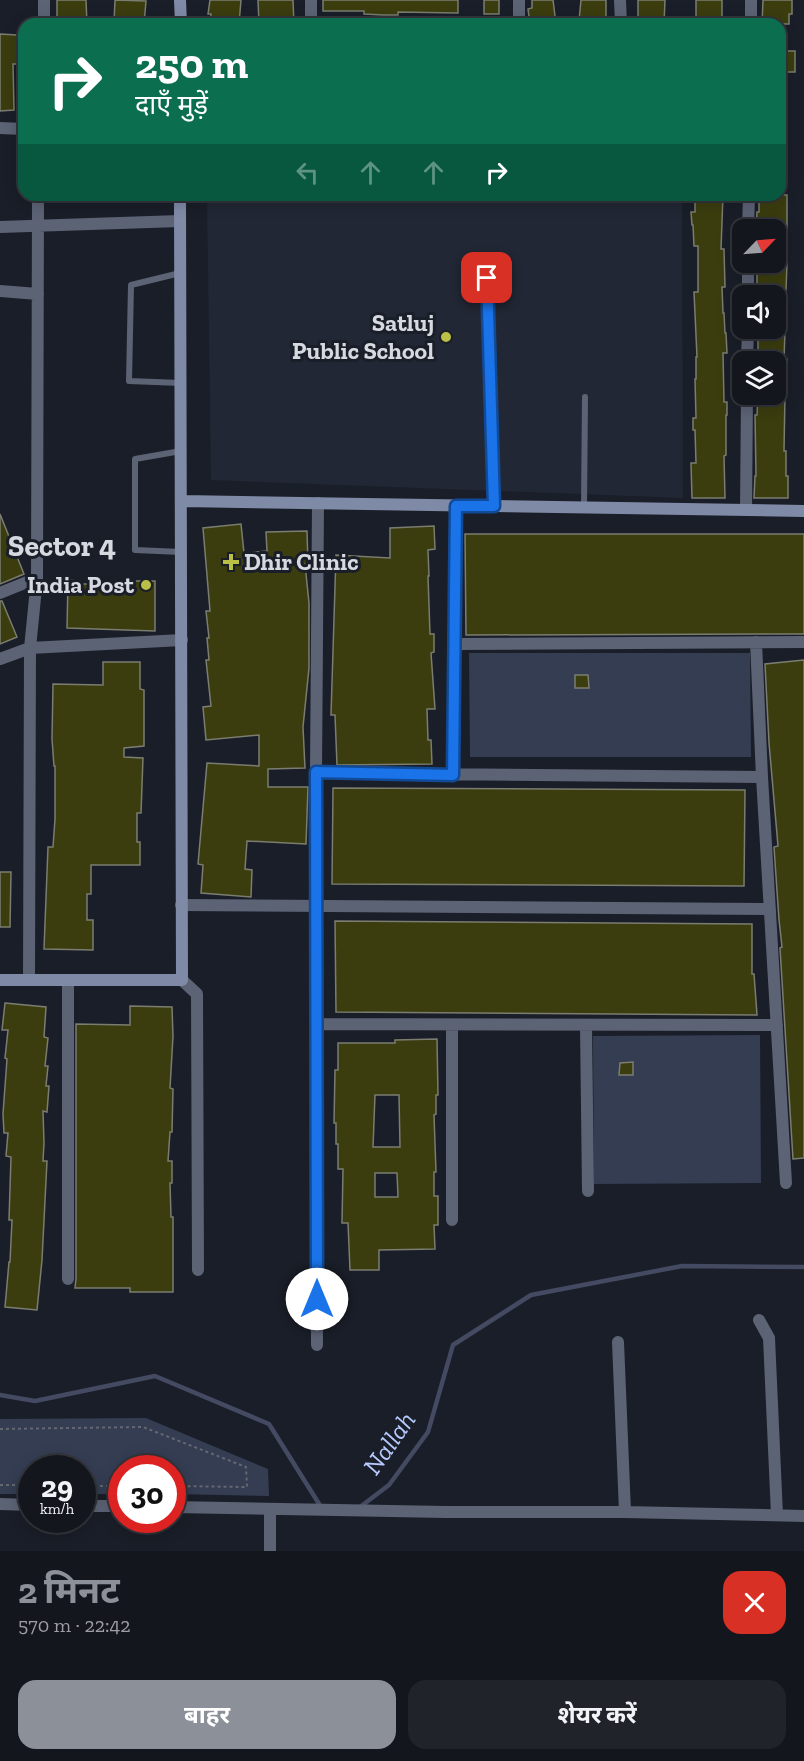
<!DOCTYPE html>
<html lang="hi">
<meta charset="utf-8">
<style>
:root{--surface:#14161e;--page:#21232b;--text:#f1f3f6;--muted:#9d9fa4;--line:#33353c;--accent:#8c9099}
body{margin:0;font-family:"Zilla Slab","Noto Sans Devanagari",serif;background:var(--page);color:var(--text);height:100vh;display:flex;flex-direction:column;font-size:22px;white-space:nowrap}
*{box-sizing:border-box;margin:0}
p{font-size:20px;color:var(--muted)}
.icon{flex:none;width:33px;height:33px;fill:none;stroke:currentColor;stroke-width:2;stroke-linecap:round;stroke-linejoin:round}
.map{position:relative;height:1551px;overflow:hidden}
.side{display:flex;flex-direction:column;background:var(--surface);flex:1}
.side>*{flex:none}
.banner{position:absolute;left:18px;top:18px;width:768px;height:183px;border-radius:18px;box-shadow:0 3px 15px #0003,0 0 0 2px var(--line);background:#0b6e4f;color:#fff;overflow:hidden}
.needle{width:39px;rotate:65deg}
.controls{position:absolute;left:732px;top:219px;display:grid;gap:12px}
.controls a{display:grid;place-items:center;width:54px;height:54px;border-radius:12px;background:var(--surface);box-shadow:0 3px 15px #0003,0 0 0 2px var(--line);font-size:30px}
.speed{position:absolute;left:18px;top:1455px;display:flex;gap:12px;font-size:30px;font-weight:700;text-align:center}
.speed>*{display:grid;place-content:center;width:78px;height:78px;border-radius:50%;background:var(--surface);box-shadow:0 3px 15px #0003,0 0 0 2px var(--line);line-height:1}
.speed small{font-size:15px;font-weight:400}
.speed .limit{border:9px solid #d22;background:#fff;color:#111}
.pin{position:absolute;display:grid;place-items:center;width:51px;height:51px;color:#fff;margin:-26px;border-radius:12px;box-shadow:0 3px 9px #0006}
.me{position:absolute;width:66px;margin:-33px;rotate:0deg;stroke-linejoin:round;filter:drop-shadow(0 0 4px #0008)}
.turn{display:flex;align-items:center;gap:21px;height:126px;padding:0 18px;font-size:27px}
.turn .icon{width:78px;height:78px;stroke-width:2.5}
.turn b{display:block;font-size:42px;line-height:51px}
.lanes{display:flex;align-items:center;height:57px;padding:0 18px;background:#0003;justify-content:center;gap:30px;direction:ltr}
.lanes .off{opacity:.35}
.round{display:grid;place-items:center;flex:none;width:63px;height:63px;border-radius:18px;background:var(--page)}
.summary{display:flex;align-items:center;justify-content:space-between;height:102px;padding:0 18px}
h1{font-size:36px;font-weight:700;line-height:45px;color:var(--accent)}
.button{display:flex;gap:12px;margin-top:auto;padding:12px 18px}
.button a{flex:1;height:69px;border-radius:18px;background:var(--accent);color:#fff;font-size:24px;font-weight:700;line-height:69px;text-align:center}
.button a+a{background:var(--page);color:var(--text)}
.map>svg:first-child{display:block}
</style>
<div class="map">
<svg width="804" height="1551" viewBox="0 0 804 1551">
<rect width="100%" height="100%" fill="#1a1e28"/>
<path fill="#222735" d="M207,195H682L683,498L211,480Z"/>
<path fill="#343d52" d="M469,653H750L751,757H470Z
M760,1035L761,1183L594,1184L593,1036Z
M146,1418L268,1469L269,1496L173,1494L172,1468H122L121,1494H83L82,1468H32L31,1494H0V1419Z"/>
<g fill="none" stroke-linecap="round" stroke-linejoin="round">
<path stroke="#444a61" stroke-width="4.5" d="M0,1395L35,1401L155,1376L269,1424L321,1507
M360,1507L389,1485L428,1432L453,1345L531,1295L682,1266L804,1267"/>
</g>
<path fill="#3b3d0f" stroke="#7b7d70" stroke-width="1.5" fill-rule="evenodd" d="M57,0H86L87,24H57Z
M115,0L146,1L144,24L114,22Z
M210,0H241L239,24H210L211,14H208Z
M258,0H293L294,24H259Z
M323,0H458V13L398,12V15H383L364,14V11H323Z
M484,0H499V14H484Z
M532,0H553L556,24H530L528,9L532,8Z
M581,0H606V24H582V21H579Z
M638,0H665L664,24H640V19H638Z
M696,0H722V24H696Z
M763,0H792V14H789V24H762Z
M0,34L17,35V37H24V64H13L14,110L0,111Z
M780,51H795V72H780Z
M695,195H723L721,249H724L725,287H722L723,313H724L725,333H726L727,353H723L724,402H727V415H726V455L724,456L725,498H692L691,463H696L695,430H693V418H696L695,379H696V357H697L694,292H698V246H694L693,225H692L691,212H695Z
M759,195H787V264L786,290H783V296H760V290H757V262H776V229H756L757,212H759Z
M758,328H783V332H785L784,359H787V386H776V362H759V352H758Z
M758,394H785L784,451H786V476H788V498H754L755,476H756L755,415H757Z
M0,514L24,574L0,584Z
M241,524L244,553L267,551L266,532L307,531L308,564H305L309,603V668L303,727L305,768L268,769V787H308L306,844L247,841L245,869L252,870L251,897L201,893L203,865L198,864L207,763L259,766V735L206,740L203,707L211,706L206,660H209L207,638H209L206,611H210L203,528Z
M434,526L435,549L428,550L429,576H428L430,634H434V652L431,653L435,709H427L428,740H431L432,764L337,765L335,715H331L336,555L390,558V528Z
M465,534H804V634L466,635Z
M68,580L80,581V584H116V581H155V631L67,628Z
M0,601H2L17,637L0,644Z
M804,660V1158L793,1159L780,948L782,947L779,920L774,847L778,846L769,743L765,664Z
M103,662H140V689L144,690V746L124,748V757L143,758L141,813H137V842H140V865H91V894H87V920H93V950L44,949L48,847H53L55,819V766H54L52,739L53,684L103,685Z
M575,675H588L589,688H575Z
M333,788L745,790L744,886L332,884Z
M0,872H11L10,927H0Z
M335,921L752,924V974H754L757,1015L336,1012Z
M5,1003L46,1007L44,1037L48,1038L45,1066H48L46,1086H49L47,1112L43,1111L44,1143L43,1161H47L42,1260L37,1310L5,1307L9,1262H10L12,1220H9L11,1157L6,1156L8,1133H4L3,1114L7,1059L5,1058L8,1030H2Z
M130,1006L172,1007L173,1036L170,1088L173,1089L172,1132H170L168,1161H172V1183H170L171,1217H173V1292H130V1288H75L76,1279V1024L130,1025Z
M437,1039L438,1095H436V1114L434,1115L436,1172H434V1196H438V1225H434L435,1249L379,1250V1270H350L348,1223H342L343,1169H338V1144H336V1123H334L335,1070H338V1043H395V1040ZM375,1095H399L400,1147H373ZM375,1173H397L398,1197H375Z
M633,1062V1075H619L620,1063Z"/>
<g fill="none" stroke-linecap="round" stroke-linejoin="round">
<path stroke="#656871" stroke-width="2" stroke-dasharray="3 3" stroke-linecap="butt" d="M0,1429L143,1427L246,1467L247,1487L172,1486
M0,1485H32
M82,1486H122"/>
<path stroke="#5c6375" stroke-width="6" d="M487,256L493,506
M180,273L131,285L129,381L181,383
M584,507L585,397
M181,552L135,550V459L181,451"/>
<path stroke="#5c6375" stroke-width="12" d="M519,0V24
M620,0L621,24
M44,24V0
M311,24V0
M751,24V0
M0,128L24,129
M0,227L180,221
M748,230L749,195
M0,291L38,294
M748,296V262
M747,362L748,328
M746,510L747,394
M0,593L37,578
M756,642L762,777L786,1183
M456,644L804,642
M0,659L30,648L182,640
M316,773L762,777
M453,775L456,505
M181,905L770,909
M29,980L30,648L37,578L38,195
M182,980L197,994L198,1270
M317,1024L777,1025
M586,1025L588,1191
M452,1220V1025
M68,1279V980
M759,1320L769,1338L777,1515
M618,1342L625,1512
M317,1345L316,773L318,503
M0,1504L32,1505
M82,1506H122
M172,1507L445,1512H625L804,1516
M270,1509V1551"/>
<path stroke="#7f8aa7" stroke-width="12" d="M180,0L181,24
M182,501L804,511
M0,980H182L180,195"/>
</g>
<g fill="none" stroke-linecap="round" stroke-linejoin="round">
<defs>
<path id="route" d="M317,1299L316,772L453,775L456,506H494L487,278"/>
</defs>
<use href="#route" stroke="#114b97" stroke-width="15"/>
<use href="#route" stroke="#1a73e8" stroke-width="10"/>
</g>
<g fill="#bac045" stroke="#1a1e28" stroke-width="2">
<circle cx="446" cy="337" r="6"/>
<path d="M228 553h6v6h6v6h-6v6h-6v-6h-6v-6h6z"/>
<circle cx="146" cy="585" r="6"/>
</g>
<g text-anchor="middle" stroke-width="6" stroke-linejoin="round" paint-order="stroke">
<g font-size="24" font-weight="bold" fill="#d7d9e0" stroke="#1a1e28" text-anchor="end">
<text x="434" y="331">Satluj<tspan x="434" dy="28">Public School</tspan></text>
<text x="244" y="570" text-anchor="start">Dhir Clinic</text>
<text x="134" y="593">India Post</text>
</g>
<g font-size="26" font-style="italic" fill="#b6cafe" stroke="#1a1e28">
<text transform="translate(389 1443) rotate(-55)" y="9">Nallah</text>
</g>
<g font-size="30" font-weight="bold" fill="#d7d9e0" stroke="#1a1e28">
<text x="62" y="556">Sector 4</text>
</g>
</g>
</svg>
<div class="controls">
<a><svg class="needle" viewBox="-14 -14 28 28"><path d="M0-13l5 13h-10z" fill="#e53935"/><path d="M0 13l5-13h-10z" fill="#9d9fa4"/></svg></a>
<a><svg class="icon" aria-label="sound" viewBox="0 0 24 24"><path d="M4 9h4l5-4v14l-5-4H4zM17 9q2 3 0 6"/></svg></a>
<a><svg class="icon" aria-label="layers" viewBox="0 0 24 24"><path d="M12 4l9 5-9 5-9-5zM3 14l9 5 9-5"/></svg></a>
</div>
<div class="speed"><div>29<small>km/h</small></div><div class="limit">30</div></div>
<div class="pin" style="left:487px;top:278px;background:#d93025"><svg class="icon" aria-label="arrive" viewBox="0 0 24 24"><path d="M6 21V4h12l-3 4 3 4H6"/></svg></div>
<svg class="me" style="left:317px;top:1299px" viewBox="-20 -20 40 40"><circle r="19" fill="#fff"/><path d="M0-13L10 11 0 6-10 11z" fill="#1a73e8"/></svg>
<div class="banner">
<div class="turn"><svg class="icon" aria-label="right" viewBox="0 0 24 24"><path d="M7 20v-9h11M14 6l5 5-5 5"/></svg><div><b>250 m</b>दाएँ मुड़ें</div></div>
<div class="lanes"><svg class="icon off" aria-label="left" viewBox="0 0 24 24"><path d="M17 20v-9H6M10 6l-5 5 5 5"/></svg><svg class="icon off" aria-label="ahead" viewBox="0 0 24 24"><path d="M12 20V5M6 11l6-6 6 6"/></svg><svg class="icon off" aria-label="ahead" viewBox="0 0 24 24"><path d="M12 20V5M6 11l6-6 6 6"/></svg><svg class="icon" aria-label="right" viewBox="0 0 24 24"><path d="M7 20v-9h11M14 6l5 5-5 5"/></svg></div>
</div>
</div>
<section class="side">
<div class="summary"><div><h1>2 मिनट</h1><p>570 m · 22:42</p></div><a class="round" style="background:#d93025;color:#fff"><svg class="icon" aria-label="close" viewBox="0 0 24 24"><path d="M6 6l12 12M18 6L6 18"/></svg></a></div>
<div class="button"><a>बाहर</a><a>शेयर करें</a></div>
</section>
